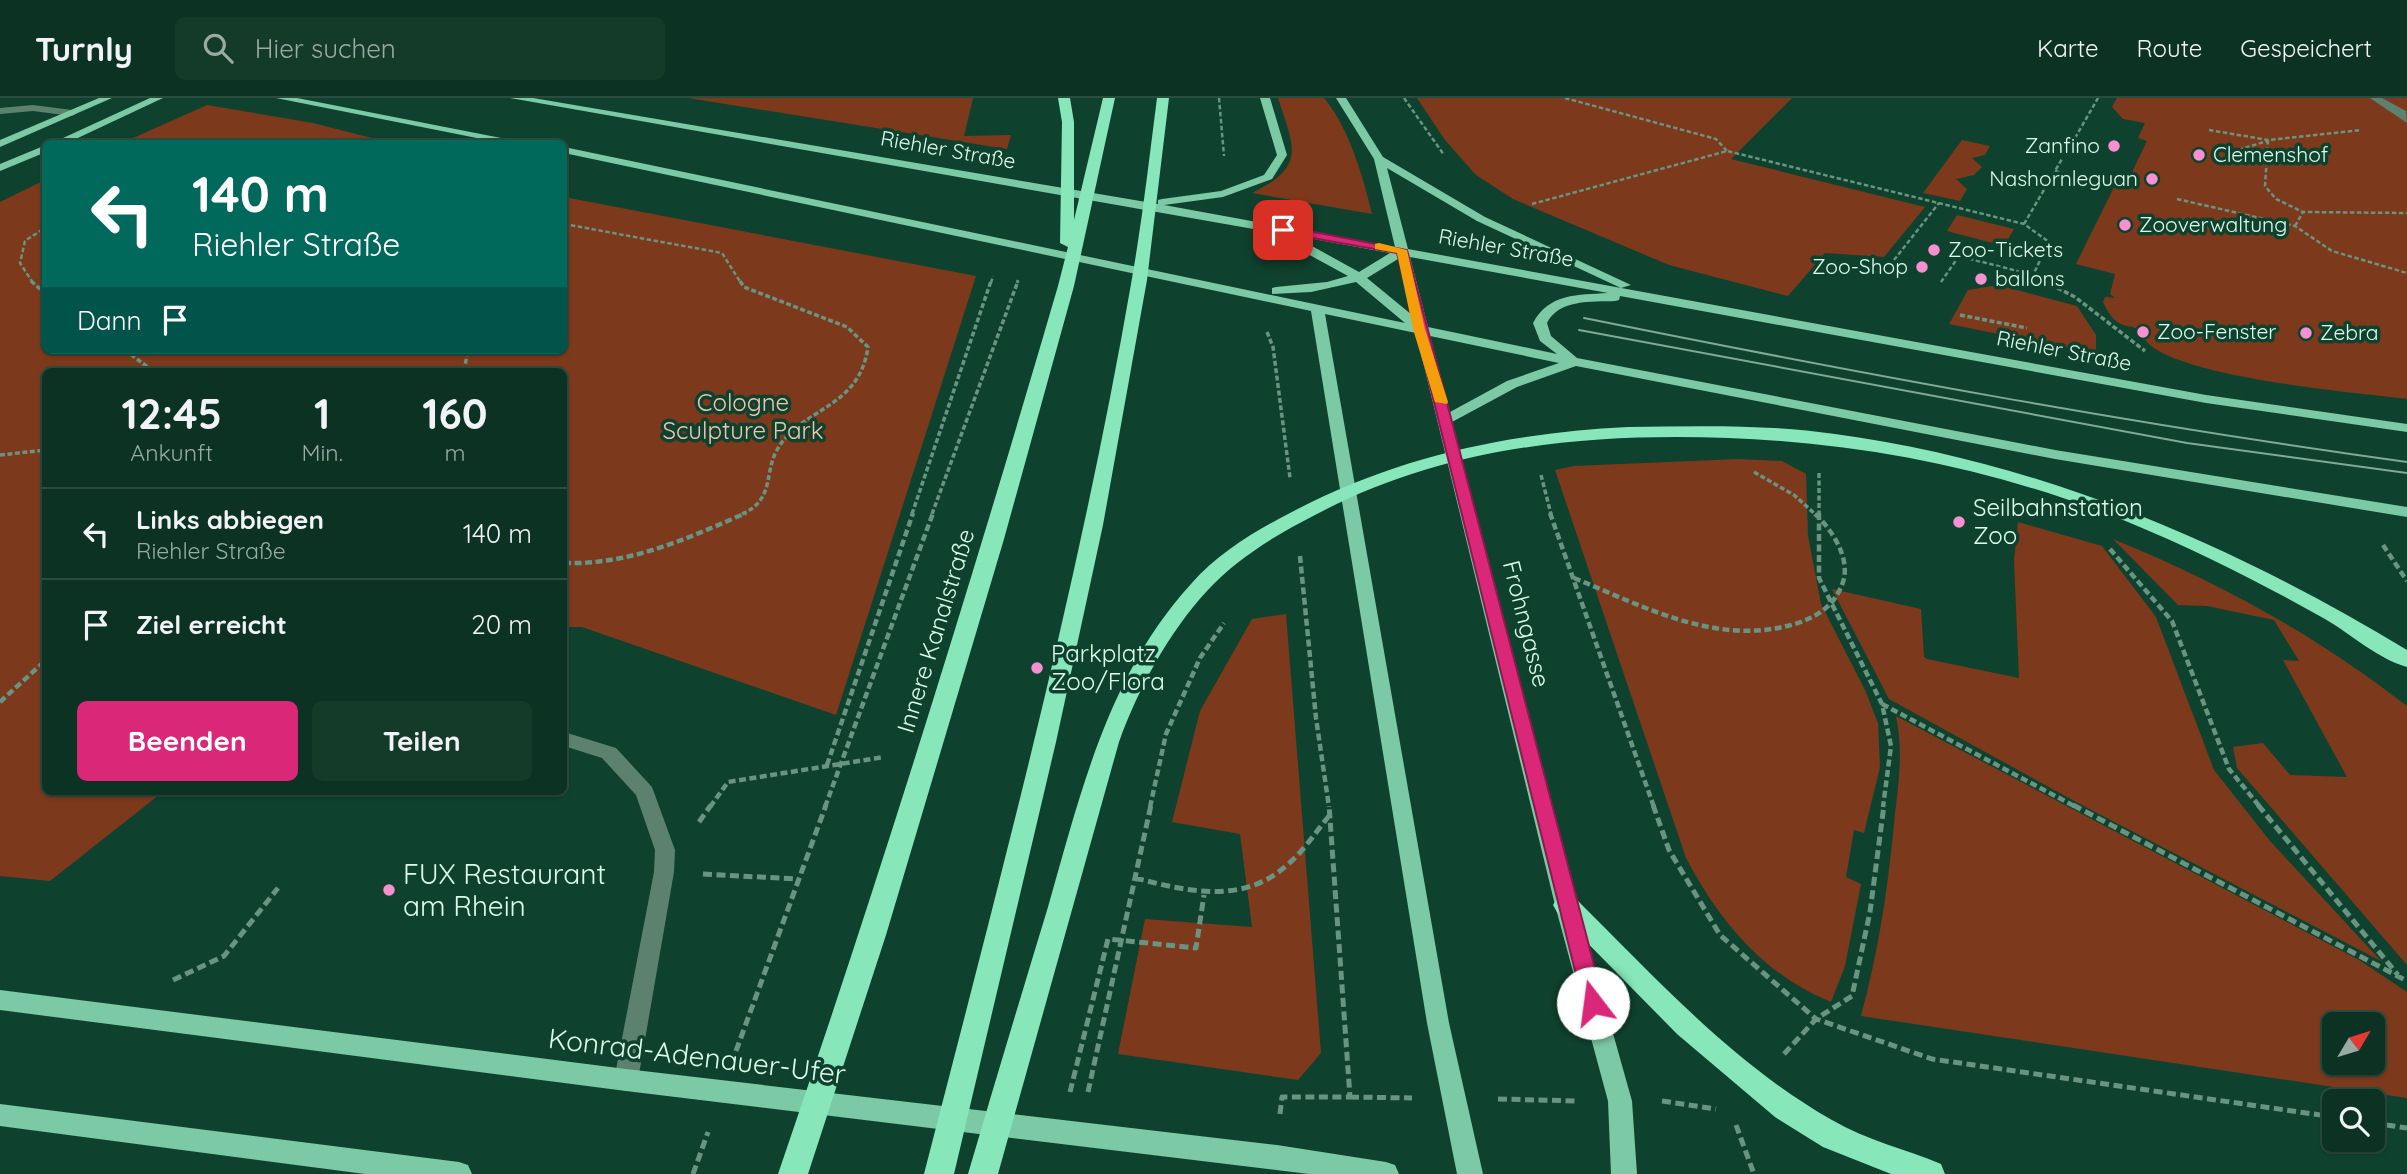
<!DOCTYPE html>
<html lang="de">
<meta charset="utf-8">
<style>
:root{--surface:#0b3222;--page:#143a2a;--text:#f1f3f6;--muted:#9aaaa5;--line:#2b4d40;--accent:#db2777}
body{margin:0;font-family:Quicksand,sans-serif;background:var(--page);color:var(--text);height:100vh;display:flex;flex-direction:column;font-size:26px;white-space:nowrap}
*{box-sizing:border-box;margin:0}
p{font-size:23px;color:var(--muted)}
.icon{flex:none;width:38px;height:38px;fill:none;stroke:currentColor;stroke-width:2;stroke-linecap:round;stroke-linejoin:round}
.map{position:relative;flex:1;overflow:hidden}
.side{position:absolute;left:42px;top:270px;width:525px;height:427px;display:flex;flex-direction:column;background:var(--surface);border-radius:10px;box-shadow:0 2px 5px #0004,0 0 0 2px var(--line)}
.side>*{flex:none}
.banner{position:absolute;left:42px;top:42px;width:525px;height:214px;border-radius:10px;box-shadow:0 2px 5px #0004,0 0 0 2px var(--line);background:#00695c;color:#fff;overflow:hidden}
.needle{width:46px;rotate:52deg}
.fabs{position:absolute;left:2322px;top:914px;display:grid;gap:14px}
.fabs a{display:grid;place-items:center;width:63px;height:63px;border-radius:10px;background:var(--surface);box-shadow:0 2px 5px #0004,0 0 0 2px var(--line);font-size:35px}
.pin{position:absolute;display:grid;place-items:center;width:60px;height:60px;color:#fff;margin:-30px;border-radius:14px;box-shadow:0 4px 10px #0006}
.me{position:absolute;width:77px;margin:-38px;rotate:345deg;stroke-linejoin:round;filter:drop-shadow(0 0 5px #0008)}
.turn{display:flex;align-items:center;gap:24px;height:147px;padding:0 35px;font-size:32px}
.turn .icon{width:91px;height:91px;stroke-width:2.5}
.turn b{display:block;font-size:49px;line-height:60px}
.then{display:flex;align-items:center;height:66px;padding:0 35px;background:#0003;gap:14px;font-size:26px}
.eta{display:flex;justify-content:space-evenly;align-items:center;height:119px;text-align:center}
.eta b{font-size:42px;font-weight:700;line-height:49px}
.cta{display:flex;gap:14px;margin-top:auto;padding:14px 35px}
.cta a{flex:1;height:80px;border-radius:10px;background:var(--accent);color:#fff;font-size:28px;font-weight:700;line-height:80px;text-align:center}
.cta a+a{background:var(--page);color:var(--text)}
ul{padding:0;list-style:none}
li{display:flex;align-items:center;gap:21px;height:91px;padding:0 35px;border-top:2px solid var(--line)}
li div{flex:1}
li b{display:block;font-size:26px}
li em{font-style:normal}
header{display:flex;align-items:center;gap:42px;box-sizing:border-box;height:98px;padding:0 35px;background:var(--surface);border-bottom:2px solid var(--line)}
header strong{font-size:33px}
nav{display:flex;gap:38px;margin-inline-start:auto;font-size:24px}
.search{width:490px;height:63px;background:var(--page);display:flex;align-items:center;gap:18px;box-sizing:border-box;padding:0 24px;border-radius:10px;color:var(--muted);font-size:26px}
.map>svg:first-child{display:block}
</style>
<header>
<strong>Turnly</strong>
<div class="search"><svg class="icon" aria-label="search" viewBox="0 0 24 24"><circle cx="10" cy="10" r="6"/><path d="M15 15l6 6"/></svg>Hier suchen</div>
<nav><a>Karte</a><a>Route</a><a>Gespeichert</a></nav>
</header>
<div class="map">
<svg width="2407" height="1076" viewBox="0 0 2407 1076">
<rect width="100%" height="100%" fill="#0f422e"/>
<path fill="#7d391b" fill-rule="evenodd" d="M688,0H973L964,38L1011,37L1007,51Z
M1278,0H1324C1349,30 1363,78 1372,116L1252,95C1307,68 1294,50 1278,0Z
M1417,0H1792L1731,61L1925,109L1884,159L1825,155L1788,198L1669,167L1513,101L1476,77L1445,42Z
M2117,0H2407V301C2359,295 2167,279 2144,240L2149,237C2128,221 2119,238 2103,204L2105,199L2115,200L2110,196L2115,176L2076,166L2121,75L2131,76L2147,43L2138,40L2145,25L2123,21L2112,9Z
M207,7L313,25L391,45H122Z
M1962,42L1990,48L1985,57L1972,60L1982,69L1974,77L1956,81L1967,91L1960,103L1923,95Z
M45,82L46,252H564V99L976,178L836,617L582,529H564V273H46V693H164L50,783L0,778V104Z
M1957,117L2014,131L2004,148L1947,133Z
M1998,187L2077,208L2096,237V256L1949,226L1968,192Z
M1738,361L1782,363L1806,376L1808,438L1821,506L1865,592L1878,625L1880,669L1864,735L1854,732L1846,779L1861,786L1845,868L1831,904C1763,876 1720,824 1686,760L1555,372L1574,368Z
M2018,424L2102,448L2156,519L2214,672L2270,743L2381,863L2078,705L1889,601L1832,491L1921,511L1924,559L1927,561L2019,580L2014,462Z
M2113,441C2219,484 2317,538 2407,608V867L2237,670L2233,649L2263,645L2290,677L2347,679L2283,562L2299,563L2274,522L2207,508L2178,507Z
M1286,516L1321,955L1298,982L1118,956L1145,821L1252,829L1240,736L1172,724L1200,613L1252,521Z
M1896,618L2359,862L2407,894V1000L1861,918C1878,855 1888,791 1894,726C1898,685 1904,658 1896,618ZM2334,926H2373V964H2334Z"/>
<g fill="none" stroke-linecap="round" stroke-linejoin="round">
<path stroke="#699481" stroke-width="2.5" stroke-dasharray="4.5 2.5" stroke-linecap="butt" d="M1219,0L1224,58
M1404,0L1444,57
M1565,0L1716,41L1727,53
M2209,32L2268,42L2361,32
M2075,40L2098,0
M146,42L166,46
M2268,42L2265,88L2276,101L2303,114
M2232,54L2267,43
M2055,73L2106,85
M2177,101L2295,128L2332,153L2407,175
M1532,106L1727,53L2024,126L2049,144L2033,177L1959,158L1941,184
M564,126L722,155L741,185
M2024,126L2062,61
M2295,128L2303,114L2407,115
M1894,162L1939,105
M2033,177L2048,185
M33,185L20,165L25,143L46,129
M991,185L993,178
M1017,185L1018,182"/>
<path stroke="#699481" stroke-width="3.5" stroke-dasharray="5 2.5" stroke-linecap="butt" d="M31,183L46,196
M740,183L744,189L847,229L868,249C859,312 801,309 777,352C764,374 775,402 742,416
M2044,183L2075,199L2145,253
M1960,217L2027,230
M1267,234L1273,249L1290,380
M125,252L153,273
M464,273L468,252
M0,357L46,352
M1754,374L1794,397L1815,416
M1819,375V416
M1541,377L1551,416
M912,416L991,183
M932,416L1018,183"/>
<path stroke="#699481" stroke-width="4.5" stroke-dasharray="7 3.5" stroke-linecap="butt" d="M1550,415L1654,709
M1819,415V480L1882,606L1891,648L1883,709
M2383,447L2407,483
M2110,451L2172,523L2229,671L2260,709
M1300,458L1316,620L1329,709
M564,465C630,467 686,441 746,415
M1574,480C1645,509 1719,550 1798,525C1820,517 1835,507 1843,484C1851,460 1831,430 1814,415
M0,604L46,562
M1882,606L2076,709
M827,667L913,415
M710,709L728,684L884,659
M825,709L933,415
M1150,709L1166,636L1200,560L1224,525"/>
<path stroke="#699481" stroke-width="5" stroke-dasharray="9 4.5" stroke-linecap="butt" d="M1653,707L1669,752L1720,837L1816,921L1932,961L2334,1019
M2073,707L2407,883
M2258,707L2398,877
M699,724L711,707
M703,776L797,781
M1135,780C1186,793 1242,807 1286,768C1303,754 1315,735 1329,718
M173,882L224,858L278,790
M736,953L826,707
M1784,956L1816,921L1852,898L1870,814L1884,707
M1070,994L1108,841L1196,850L1204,797
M1088,994L1151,707
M1350,999L1412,1000
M1498,1001L1577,1003
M1662,1003L1716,1011
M1280,1016L1282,999H1350L1329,707
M2373,1025L2407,1030
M1736,1027L1754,1076
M693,1076L708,1034"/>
<path fill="#5d816f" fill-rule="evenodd" d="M2370,0H2382L2406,13L2407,25Z
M33,7L72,12L77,15L72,18L33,13L0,16V10Z
M564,634L616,650L652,689L675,752L674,774L638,982L634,990L626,993L618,990L614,982L654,774L655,752L636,697L602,660L564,648Z"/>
<path fill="#7cc9a5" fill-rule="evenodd" d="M99,0H112L0,49V42Z
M150,0H163L65,46H50Z
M276,0H297L531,46H507Z
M510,0H533L1158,106V102L1162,101L1221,93L1264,77L1277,57L1260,0H1270L1287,57L1272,81L1223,99L1164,107L1395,149L1374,61L1336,0H1346L1383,59L1485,119L1631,187L1621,190L1477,123L1387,70L1408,151L2206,297L2407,326V334L2206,305L1620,198L1619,202L1615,203C1591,204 1559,201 1547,225L1551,238L1577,260L2055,352L2407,409V419L2055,361L1576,268L1517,289L1452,324L1577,807L1632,1003L1637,1076H1611L1608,1003L1555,807L1416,235L1325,216L1449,925L1483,1076H1457L1427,925L1311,213L564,55V49L1405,225L1356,184L1311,194L1272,196V190L1276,189L1327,184L1348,178L1284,143L1282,140L1287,137ZM1292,137L1390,155L1359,174ZM1410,159L1608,195C1578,197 1549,195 1533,225L1540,243L1557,256L1428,229ZM1398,161L1412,217L1367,180ZM1430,238L1559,265L1507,283L1450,314Z
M46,47V54L0,73V66Z
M0,892L626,971L1277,1047L1386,1064L1395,1067L1399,1076H1309L626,993L0,912Z
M0,1006L459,1064L468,1067L472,1076H365L0,1028Z"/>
<path fill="#87e6ba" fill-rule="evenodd" d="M1058,0H1070L1074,24V122L1103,0H1115L1074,188L1004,441L886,837L808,1076H778C879,782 971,486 1058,188L1068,149L1060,145L1062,24Z
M1157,0H1169L1147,182L1103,427L1056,644L954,1076H924C1000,781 1079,486 1131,186C1142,125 1149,62 1157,0Z
M1628,329C1696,328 1766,326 1835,336C2041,364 2230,445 2407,552V569C2378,561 2351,536 2325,521C2261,485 2196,452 2128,424C1981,365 1834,339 1676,339C1550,339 1428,357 1315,417C1276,437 1237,460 1207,493C1169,534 1138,591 1119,644L998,1076H968C994,987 1021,898 1048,809C1081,694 1108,577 1191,486C1218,455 1255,433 1290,415C1397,358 1508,335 1628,329Z
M1566,796L1575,800C1655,879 1733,966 1832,1022C1866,1042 1905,1051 1941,1066L1945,1076H1891L1823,1049L1775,1019L1677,936L1557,814L1553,807L1557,800Z"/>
<path stroke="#80a996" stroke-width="2" d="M1584,220C1857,275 2131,326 2407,364
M1579,232L2187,345L2407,375"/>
</g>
<path fill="#db2777" stroke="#8e194d" stroke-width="2" d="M1283,128L1407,152L1604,905L1600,912L1593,914L1586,912L1583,905L1397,155L1279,134L1278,132Z"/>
<path fill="#f59e0b" d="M1379,145L1407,152L1425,231L1448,304L1447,306L1435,304L1413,231L1397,155L1375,151V146Z"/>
<g fill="#f690d0" stroke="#0f422e" stroke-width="2.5">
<circle cx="2114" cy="48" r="7"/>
<circle cx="2199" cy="57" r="7"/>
<circle cx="2152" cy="81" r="7"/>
<circle cx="2125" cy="127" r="7"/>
<circle cx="1934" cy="152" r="7"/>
<circle cx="1922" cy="169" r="7"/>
<circle cx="1981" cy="181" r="7"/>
<circle cx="2143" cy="234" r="7"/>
<circle cx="2306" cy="235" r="7"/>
<circle cx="1959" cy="424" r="7"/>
<circle cx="1037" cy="570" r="7"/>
<circle cx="389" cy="792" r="7"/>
</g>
<g text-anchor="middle" stroke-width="7" stroke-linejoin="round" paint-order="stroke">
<g font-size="21" fill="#dcfceb" stroke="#0f422e" text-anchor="start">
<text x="2100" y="55" text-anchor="end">Zanfino</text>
<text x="2213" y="64">Clemenshof</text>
<text x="2138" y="88" text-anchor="end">Nashornleguan</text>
<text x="2139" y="134">Zooverwaltung</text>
<text x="1948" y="159">Zoo-Tickets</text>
<text x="1908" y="176" text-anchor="end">Zoo-Shop</text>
<text x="1995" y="188">ballons</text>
<text x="2157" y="241">Zoo-Fenster</text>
<text x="2320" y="242">Zebra</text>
</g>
<g font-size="21" fill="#dcfceb" stroke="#0f422e">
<text transform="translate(948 52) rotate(10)" y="7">Riehler Straße</text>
<text transform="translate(1506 150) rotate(10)" y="7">Riehler Straße</text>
<text transform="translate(2064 253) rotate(11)" y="7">Riehler Straße</text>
</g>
<g font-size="24" fill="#f1c5b3" stroke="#0f422e">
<text x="743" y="313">Cologne<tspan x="743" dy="28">Sculpture Park</tspan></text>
</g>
<g font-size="24" fill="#dcfceb" stroke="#0f422e" text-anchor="start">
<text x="1973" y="418">Seilbahnstation<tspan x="1973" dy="28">Zoo</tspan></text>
<text x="1051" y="564">Parkplatz<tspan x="1051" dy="28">Zoo/Flora</tspan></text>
</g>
<g font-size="24" fill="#dcfceb" stroke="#0f422e">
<text transform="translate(1526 526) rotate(76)" y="8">Frohngasse</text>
<text transform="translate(936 533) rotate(-73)" y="8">Innere Kanalstraße</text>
</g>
<g font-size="28" fill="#dcfceb" stroke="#0f422e" text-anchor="start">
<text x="403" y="786">FUX Restaurant<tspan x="403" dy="32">am Rhein</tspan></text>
</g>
<g font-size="28" fill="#dcfceb" stroke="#0f422e">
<text transform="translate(697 958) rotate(7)" y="10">Konrad-Adenauer-Ufer</text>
</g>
</g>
</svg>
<div class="fabs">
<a><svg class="needle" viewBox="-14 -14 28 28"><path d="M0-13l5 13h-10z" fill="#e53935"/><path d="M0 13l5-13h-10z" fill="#9aaaa5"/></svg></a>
<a><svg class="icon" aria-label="search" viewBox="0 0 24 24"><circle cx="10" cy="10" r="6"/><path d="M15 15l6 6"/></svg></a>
</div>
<div class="pin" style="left:1283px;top:132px;background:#d93025"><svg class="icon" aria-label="arrive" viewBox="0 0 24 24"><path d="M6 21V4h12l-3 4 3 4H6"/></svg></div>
<svg class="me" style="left:1593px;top:905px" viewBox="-20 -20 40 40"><circle r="19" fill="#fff"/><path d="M0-13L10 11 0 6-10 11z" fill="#db2777"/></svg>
<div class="banner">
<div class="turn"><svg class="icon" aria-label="left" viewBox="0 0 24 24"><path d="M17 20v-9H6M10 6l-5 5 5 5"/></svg><div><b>140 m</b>Riehler Straße</div></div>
<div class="then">Dann<svg class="icon" aria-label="arrive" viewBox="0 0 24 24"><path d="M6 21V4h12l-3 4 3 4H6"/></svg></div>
</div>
<section class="side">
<div class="eta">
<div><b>12:45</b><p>Ankunft</p></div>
<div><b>1</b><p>Min.</p></div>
<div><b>160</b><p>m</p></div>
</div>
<ul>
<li><svg class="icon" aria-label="left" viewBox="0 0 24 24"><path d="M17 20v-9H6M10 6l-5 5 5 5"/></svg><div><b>Links abbiegen</b><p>Riehler Straße</p></div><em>140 m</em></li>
<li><svg class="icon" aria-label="arrive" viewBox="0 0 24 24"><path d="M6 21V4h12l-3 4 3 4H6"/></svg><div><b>Ziel erreicht</b></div><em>20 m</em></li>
</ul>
<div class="cta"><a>Beenden</a><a>Teilen</a></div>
</section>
</div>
